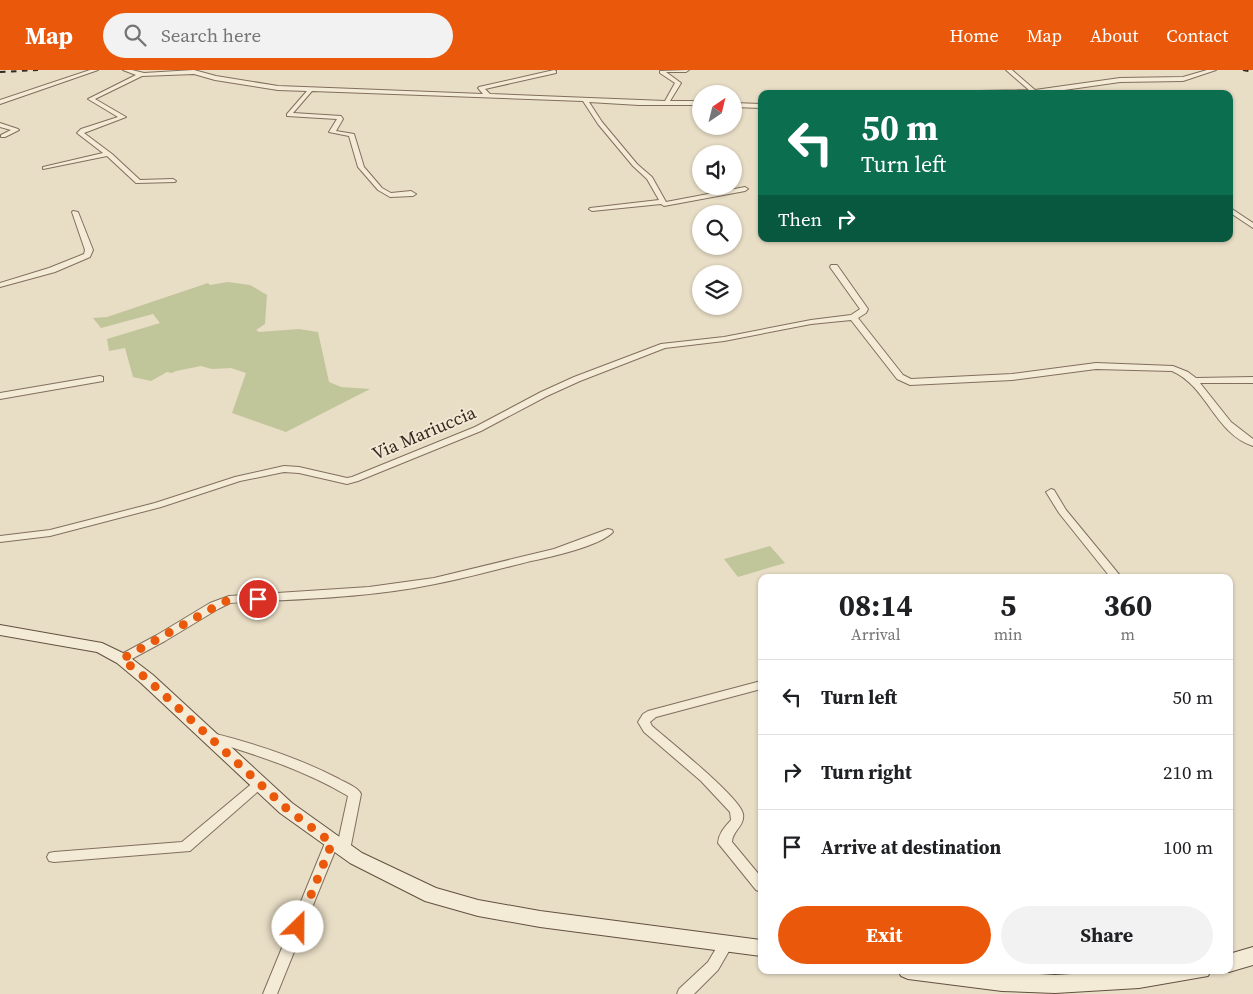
<!DOCTYPE html>
<style>
:root{--surface:#fff;--page:#f2f2f2;--text:#202124;--muted:#757577;--line:#e0e0e0;--accent:#ea580c}
body{margin:0;font-family:"Source Serif 4",serif;background:var(--page);color:var(--text);height:100vh;display:flex;flex-direction:column;font-size:19px;white-space:nowrap}
*{box-sizing:border-box;margin:0}
p{font-size:16px;color:var(--muted)}
.icon{flex:none;width:28px;height:28px;fill:none;stroke:currentColor;stroke-width:2;stroke-linecap:round;stroke-linejoin:round}
.map{position:relative;flex:1;overflow:hidden}
.sheet{position:absolute;left:758px;top:504px;width:475px;height:400px;display:flex;flex-direction:column;background:var(--surface);border-radius:10px;box-shadow:0 1px 4px #0004}
.sheet>*{flex:none}
.hud{position:absolute;left:758px;top:20px;width:475px;height:152px;border-radius:10px;box-shadow:0 1px 4px #0004;background:#0b6e4f;color:#fff;overflow:hidden}
.needle{width:32px;rotate:35deg}
.fabs{position:absolute;left:692px;top:15px;display:grid;gap:10px}
.fabs a{display:grid;place-items:center;width:50px;height:50px;border-radius:50%;background:var(--surface);box-shadow:0 1px 4px #0004;font-size:25px}
.pin{position:absolute;display:grid;place-items:center;width:42px;height:42px;color:#fff;margin:-21px;border:2px solid #fff;border-radius:50%;box-shadow:0 1px 5px #0007}
.me{position:absolute;width:55px;margin:-28px;rotate:23deg;stroke-linejoin:round;filter:drop-shadow(0 0 4px #0008)}
.turn{display:flex;align-items:center;gap:18px;height:105px;padding:0 20px;font-size:22px}
.turn .icon{width:65px;height:65px;stroke-width:2.5}
.turn b{display:block;font-size:35px;line-height:42px}
.then{display:flex;align-items:center;height:48px;padding:0 20px;background:#0003;gap:10px;font-size:19px}
.eta{display:flex;justify-content:space-evenly;align-items:center;height:85px;text-align:center}
.eta b{font-size:30px;font-weight:700;line-height:35px}
.button{display:flex;gap:10px;margin-top:auto;padding:10px 20px}
.button a{flex:1;height:58px;border-radius:30px;background:var(--accent);color:#fff;font-size:20px;font-weight:700;line-height:58px;text-align:center}
.button a+a{background:var(--page);color:var(--text)}
ul{padding:0;list-style:none}
li{display:flex;align-items:center;gap:15px;height:75px;padding:0 20px;border-top:1px solid var(--line)}
li div{flex:1}
li b{display:block;font-size:19px}
li em{font-style:normal}
header{display:flex;align-items:center;gap:30px;box-sizing:border-box;height:70px;padding:0 25px;background:var(--accent);color:#fff}
header strong{font-size:24px}
nav{display:flex;gap:28px;margin-inline-start:auto;font-size:18px}
.search{width:350px;height:45px;background:var(--page);display:flex;align-items:center;gap:12px;box-sizing:border-box;padding:0 18px;border-radius:28px;color:var(--muted);font-size:19px}
.map>svg:first-child{display:block}
</style>
<header>
<strong>Map</strong>
<div class="search"><svg class="icon" aria-label="search" viewBox="0 0 24 24"><circle cx="10" cy="10" r="6"/><path d="M15 15l6 6"/></svg>Search here</div>
<nav><a>Home</a><a>Map</a><a>About</a><a>Contact</a></nav>
</header>
<div class="map">
<svg width="1253" height="924" viewBox="0 0 1253 924">
<rect width="100%" height="100%" fill="#e8ddc5"/>
<path fill="#c1c59a" d="M228,212L250,215L267,225L265,254L256,260L259,262L299,259L318,262L329,312L341,317L370,319L286,362L232,343L246,303L231,298L212,299L201,296L176,301L172,303L167,302L151,311L133,307L125,278L109,281L107,269L160,253L153,244L101,258L93,248L107,247L208,213L210,215Z
M770,476L785,493L738,507L724,489Z"/>
<g fill="none" stroke-linecap="round" stroke-linejoin="round">
<defs>
<path id="street" d="M90,0H98L0,34V30Z
M123,0H132L144,3L194,0L216,6L278,16L483,24L478,18L479,17L554,0L556,1V3L485,19L490,24L665,31L675,13L660,3V1L689,0L686,2H666L681,13L670,31H701V35H639L589,32L602,52L637,94L652,107L666,132L745,117L748,119L745,121L664,136L661,134L592,141L589,139L590,138L659,130L647,109L633,96L598,54L583,31L312,21L293,43L341,46L343,49L336,61L354,64L364,97L382,118L391,123L411,121L416,124L413,126L390,127L378,120L358,97L349,66L329,62L337,49L287,46V44L307,21L278,20L215,10L194,4L142,6L95,29L126,47L84,63L112,84L140,110L173,109L176,111L175,112L136,113L107,86L43,99V97L103,83L77,63L81,59L118,47L88,29L136,5Z
M1006,0H1012L1035,20L1120,8L1183,7L1207,0H1216L1183,11L1120,12L1036,24H924L927,22L1029,20Z
M734,33L761,34V38L734,37Z
M0,53L18,59L19,60L5,67H1V65L11,60L0,57Z
M1229,137L1253,153V158L1229,142Z
M73,141L78,142L93,180L90,187L55,202L0,217V213L49,198L84,184L85,180L72,142Z
M831,195H837L868,239L866,243L858,248L903,305L911,309L1012,304L1096,293L1173,296L1188,302L1196,308L1253,307V313H1200L1231,352L1253,369V376C1215,364 1207,316 1172,301L1096,299L1012,310L910,315L897,309L851,250L811,254L724,271L665,278L580,311L547,326L481,361L358,411L347,414L299,403L284,402L240,411L161,437L50,466L0,472V466L50,460L155,433L235,407L284,396L299,397L347,408L352,407L475,357L541,322L574,307L661,274L724,267L811,250L851,245L860,239L830,197Z
M100,306L103,307V311L0,329V323Z
M1051,419L1054,420L1066,440L1122,508H1111L1059,443L1046,422Z
M608,459L612,460L613,462C600,476 551,487 531,491C499,499 467,508 435,514C368,528 298,529 230,533L218,539L165,571L126,592H118L116,589L118,586L157,565L210,533L229,526L369,517L434,508L554,479Z
M761,611V619L656,647L650,652L652,656C668,670 741,728 743,744C745,756 732,761 732,772L761,807V822L756,820L718,773C719,763 724,758 731,750L730,742L701,711L644,662L638,652L643,644L648,641Z
M212,663C256,674 299,688 339,709C346,713 358,717 361,724L350,780L348,784L343,785L338,784L336,780L337,776L277,924H263L325,773L327,769L332,768L337,769L338,772L348,726C304,700 257,685 208,670L206,667L208,664Z
M259,709L263,711L265,714L263,717L190,781L54,792L49,791L47,787L49,783L54,782L182,772L255,711Z
M726,868L731,870L733,874L718,900L694,924H677L679,919L708,892L721,870Z"/>
<path id="secondary" d="M0,555L102,573L127,585L153,605L292,733L362,783L436,818L478,830L540,841L761,870V886L540,857L478,846L425,831L350,793L280,743L141,613L117,593L97,582L0,565Z
M1253,877V895L1229,902L1225,900H1229V884Z
M898,900H977L1055,905L1139,900H1211L1208,906L1139,918L1055,923L1002,921L908,909L901,906Z"/>
</defs>
<use href="#street" stroke="#816f5d" stroke-width="2"/>
<use href="#secondary" stroke="#635140" stroke-width="2"/>
<use href="#street" fill="#f4ebd7" fill-rule="evenodd"/>
<use href="#secondary" fill="#f4ebd7" fill-rule="evenodd"/>
<path stroke="#33281f" stroke-width="2" stroke-dasharray="5.5 5.5" stroke-linecap="butt" d="M1243,0L1253,2
M0,2L38,0"/>
</g>
<g fill="none" stroke-linecap="round" stroke-linejoin="round">
<path stroke="#ea580c" stroke-width="9" stroke-dasharray="0 16.2" d="M258,529L229,530L222,533L122,589L147,609L286,738L332,773L298,857"/>
</g>
<g text-anchor="middle" stroke-width="4" stroke-linejoin="round" paint-order="stroke">
<g font-size="18" fill="#33281f" stroke="#f1e7d3">
<text transform="translate(424 363) rotate(-23)" y="6">Via Mariuccia</text>
</g>
</g>
</svg>
<div class="fabs">
<a><svg class="needle" viewBox="-14 -14 28 28"><path d="M0-13l5 13h-10z" fill="#e53935"/><path d="M0 13l5-13h-10z" fill="#757577"/></svg></a>
<a><svg class="icon" aria-label="sound" viewBox="0 0 24 24"><path d="M4 9h4l5-4v14l-5-4H4zM17 9q2 3 0 6"/></svg></a>
<a><svg class="icon" aria-label="search" viewBox="0 0 24 24"><circle cx="10" cy="10" r="6"/><path d="M15 15l6 6"/></svg></a>
<a><svg class="icon" aria-label="layers" viewBox="0 0 24 24"><path d="M12 4l9 5-9 5-9-5zM3 14l9 5 9-5"/></svg></a>
</div>
<div class="pin" style="left:258px;top:529px;background:#d93025"><svg class="icon" aria-label="arrive" viewBox="0 0 24 24"><path d="M6 21V4h12l-3 4 3 4H6"/></svg></div>
<svg class="me" style="left:298px;top:857px" viewBox="-20 -20 40 40"><circle r="19" fill="#fff"/><path d="M0-13L10 11 0 6-10 11z" fill="#ea580c"/></svg>
<div class="hud">
<div class="turn"><svg class="icon" aria-label="left" viewBox="0 0 24 24"><path d="M17 20v-9H6M10 6l-5 5 5 5"/></svg><div><b>50 m</b>Turn left</div></div>
<div class="then">Then<svg class="icon" aria-label="right" viewBox="0 0 24 24"><path d="M7 20v-9h11M14 6l5 5-5 5"/></svg></div>
</div>
<section class="sheet">
<div class="eta">
<div><b>08:14</b><p>Arrival</p></div>
<div><b>5</b><p>min</p></div>
<div><b>360</b><p>m</p></div>
</div>
<ul>
<li><svg class="icon" aria-label="left" viewBox="0 0 24 24"><path d="M17 20v-9H6M10 6l-5 5 5 5"/></svg><div><b>Turn left</b></div><em>50 m</em></li>
<li><svg class="icon" aria-label="right" viewBox="0 0 24 24"><path d="M7 20v-9h11M14 6l5 5-5 5"/></svg><div><b>Turn right</b></div><em>210 m</em></li>
<li><svg class="icon" aria-label="arrive" viewBox="0 0 24 24"><path d="M6 21V4h12l-3 4 3 4H6"/></svg><div><b>Arrive at destination</b></div><em>100 m</em></li>
</ul>
<div class="button"><a>Exit</a><a>Share</a></div>
</section>
</div>
